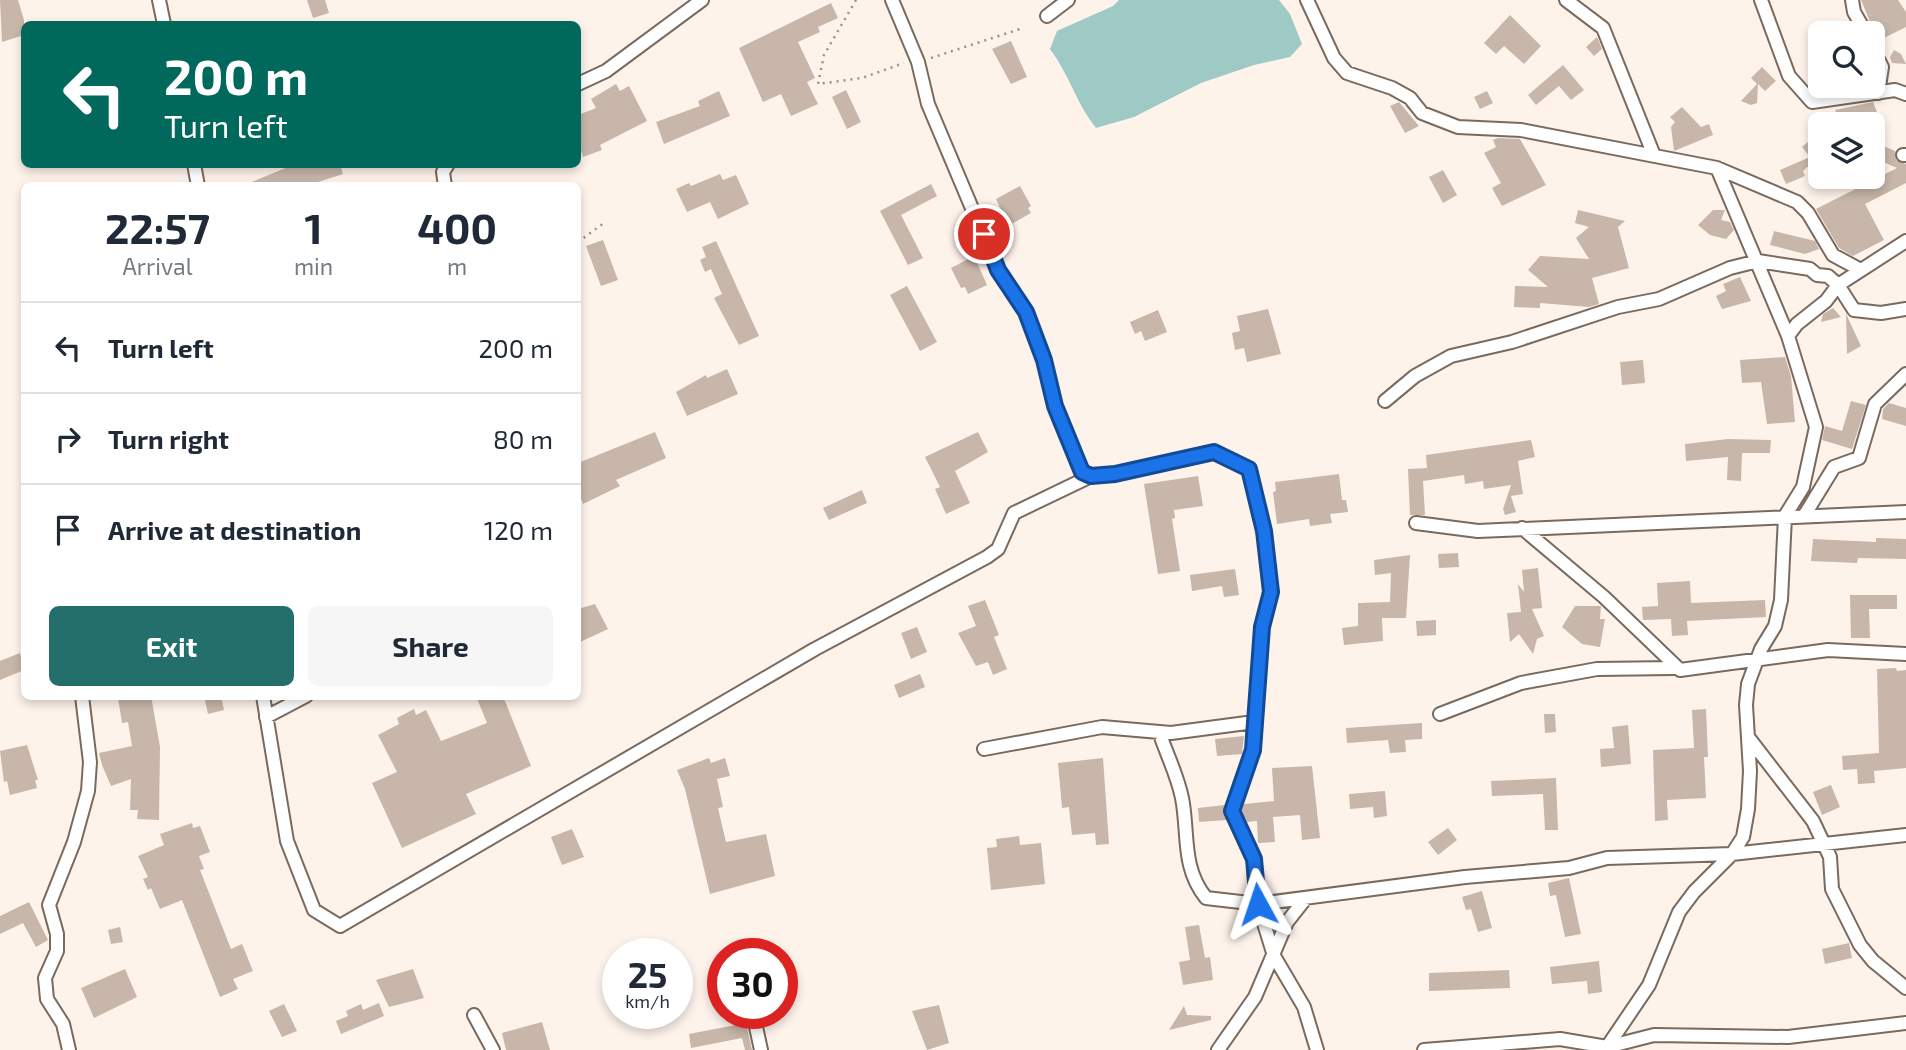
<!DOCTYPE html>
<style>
:root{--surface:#fff;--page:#f6f6f7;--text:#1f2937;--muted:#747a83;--line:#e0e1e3;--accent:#246e6b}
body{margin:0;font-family:"Exo 2",sans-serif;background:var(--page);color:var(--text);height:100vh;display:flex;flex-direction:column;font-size:26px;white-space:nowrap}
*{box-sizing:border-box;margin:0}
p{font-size:23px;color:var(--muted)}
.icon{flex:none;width:38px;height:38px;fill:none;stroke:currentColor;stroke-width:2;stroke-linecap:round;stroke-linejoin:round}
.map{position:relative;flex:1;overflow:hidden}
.side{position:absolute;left:21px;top:182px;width:560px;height:518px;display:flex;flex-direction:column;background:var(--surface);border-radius:10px;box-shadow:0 4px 10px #0003}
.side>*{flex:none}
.hud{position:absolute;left:21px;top:21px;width:560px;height:147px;border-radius:10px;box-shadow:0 4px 10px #0003;background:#00695c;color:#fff;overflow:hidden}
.tools{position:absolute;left:1808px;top:21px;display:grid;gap:14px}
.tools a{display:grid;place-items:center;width:77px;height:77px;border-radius:10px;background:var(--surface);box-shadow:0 4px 10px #0003;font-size:35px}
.speed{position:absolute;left:602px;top:938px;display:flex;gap:14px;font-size:35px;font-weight:700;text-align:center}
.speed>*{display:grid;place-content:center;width:91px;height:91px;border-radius:50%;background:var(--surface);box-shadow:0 4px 10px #0003;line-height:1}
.speed small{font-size:18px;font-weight:400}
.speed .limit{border:10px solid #d22;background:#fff;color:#111}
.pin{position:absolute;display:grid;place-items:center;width:60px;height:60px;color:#fff;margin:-30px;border:4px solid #fff;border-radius:50%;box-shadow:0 2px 7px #0007}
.me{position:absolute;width:77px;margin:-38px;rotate:355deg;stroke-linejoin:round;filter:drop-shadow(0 0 5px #0008)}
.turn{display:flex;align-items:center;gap:24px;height:147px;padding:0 28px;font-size:32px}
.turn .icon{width:91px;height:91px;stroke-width:2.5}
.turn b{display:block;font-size:49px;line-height:60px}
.eta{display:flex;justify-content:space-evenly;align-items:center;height:119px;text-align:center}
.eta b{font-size:42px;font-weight:700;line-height:49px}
.primary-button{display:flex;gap:14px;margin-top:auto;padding:14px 28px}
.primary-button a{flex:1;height:80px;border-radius:10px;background:var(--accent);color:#fff;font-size:28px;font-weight:700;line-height:80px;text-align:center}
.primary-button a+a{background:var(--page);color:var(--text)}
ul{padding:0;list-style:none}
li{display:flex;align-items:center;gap:21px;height:91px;padding:0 28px;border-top:2px solid var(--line)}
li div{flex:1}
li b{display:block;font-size:26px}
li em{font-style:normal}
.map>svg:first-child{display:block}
</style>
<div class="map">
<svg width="1906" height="1050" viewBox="0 0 1906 1050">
<rect width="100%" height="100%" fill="#fef3eb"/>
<path fill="#9ec9c5" d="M1119,0H1279L1290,14L1302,44L1290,57L1254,65L1201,83L1134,117L1096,128C1076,103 1070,76 1050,49L1057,31L1113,6Z"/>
<path fill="#c7b6a9" d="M0,0H18L24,20V35L2,42Z
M307,0H325L329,13L313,18Z
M1861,0H1898L1906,12V27L1878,41Z
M831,3L838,18L818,27L820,32L798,42L815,78L807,82L818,104L791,116L781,94L763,102L739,48Z
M1510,15L1541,46L1524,64L1504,46L1496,54L1484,43Z
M1597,37L1602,49L1594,56L1586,47Z
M1011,41L1027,77L1011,84L992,49Z
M1894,50L1901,54L1906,64L1892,63L1890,57Z
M1563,65L1584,90L1571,100L1559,86L1536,105L1528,95Z
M1762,67L1776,81L1765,91L1758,84L1757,103L1751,105L1741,101L1757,84L1751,78Z
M616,84L620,91L629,86L647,121L600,145L602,150L583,157L578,141V115L596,108L591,99Z
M846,90L861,122L847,129L832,97Z
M719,91L730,116L664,144L656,122L700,106L698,101Z
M1487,91L1493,103L1480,109L1474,97Z
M1399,102L1419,126L1405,133L1390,106Z
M1873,102L1877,112L1841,124L1835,110Z
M1682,107L1701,127L1709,124L1713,135L1674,151L1671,127L1675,122L1670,117Z
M1815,136L1820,142V168L1814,161L1803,171L1805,176L1786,184L1780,170L1810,157L1802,147Z
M1498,138L1520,139L1546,185L1502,206L1492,188L1501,183L1484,153L1496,147L1493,140Z
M1872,141L1895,151L1896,160L1906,164V183L1865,204L1884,240L1853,256L1839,248L1816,209L1897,168L1872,157Z
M295,164H340L343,174L306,186H242Z
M1443,170L1457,195L1443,203L1429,177Z
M720,174L723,180L736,175L749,204L718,219L710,202L687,212L676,189L689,183L691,186Z
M931,184L937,196L901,215L923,258L908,265L880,211Z
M1020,186L1031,206L1028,208L1031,213L1008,226L996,199Z
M1578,210L1625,221L1618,227L1629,268L1592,278L1599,304L1589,307L1540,303V308L1514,307L1515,286L1548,287L1528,270L1540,256L1589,259L1576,238L1589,227L1575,223Z
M1713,210H1725L1721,220L1730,222L1734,230L1726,239L1710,235L1698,225Z
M1774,231L1815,241L1819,249L1805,254L1770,245Z
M603,240L618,280L601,286L586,246Z
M716,241L759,336L739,345L714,298L722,294L711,269L705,272L700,260L706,257L702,247Z
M974,256L987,285L968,294L965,287L961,288L951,268Z
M1740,277L1751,301L1722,309L1716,296L1726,291L1723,284Z
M907,286L937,342L920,351L890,295Z
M1833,308L1841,317L1821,322L1823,314Z
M1268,309L1281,354L1247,362L1244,348L1235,350L1232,333L1240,331L1237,316Z
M1158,310L1167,332L1145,341L1141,331L1135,334L1130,322Z
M1846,314L1861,346L1847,354Z
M1785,357L1791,376L1795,422L1767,424L1761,382L1742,383L1740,360Z
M1643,360L1645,383L1622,385L1620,362Z
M727,369L738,394L687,416L676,392L706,375L707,378Z
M1851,401L1866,405L1852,449L1822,440L1825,426L1842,431Z
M1889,403L1906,408V426L1882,419L1883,409Z
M655,432L666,458L616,480L620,486L583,504L578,492V463Z
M978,432L988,452L955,471L970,503L946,514L935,489L940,487L925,457Z
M1728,439L1771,440L1770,453H1742L1741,481L1727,480L1728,457L1686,461L1685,444Z
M1531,440L1535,457L1518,461L1523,494L1511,496L1516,512L1505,515L1503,509L1511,485L1484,489L1483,481L1465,484L1464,475L1423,481L1425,515H1410L1408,469L1427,468L1426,455Z
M1339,474L1342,500H1346L1348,512L1330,514L1332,523L1310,526L1309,519L1277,524L1273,492L1276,491L1275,482Z
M1198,476L1203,506L1174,510L1175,518L1172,519L1180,571L1158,574L1144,484Z
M862,490L867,503L829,520L823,508Z
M1876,538L1906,539V559L1858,558L1857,563L1811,561L1813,539L1876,542Z
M1458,553L1459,567L1439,568L1438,554Z
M1410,555L1406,618H1382L1383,641L1344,645L1342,628L1358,626V603L1390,602L1391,573L1375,575L1374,560Z
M1538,568L1542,608L1532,609L1544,636L1537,639L1533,654L1519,634L1510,642L1507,613L1521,612L1518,584L1524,592L1522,570Z
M1235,569L1239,595L1224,597L1222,586L1192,591L1190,575Z
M1690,581L1691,603L1765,600L1766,617L1687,621L1688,635L1672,636L1671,619L1643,620L1642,607L1658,606L1657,583Z
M1850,595H1897V609H1869L1870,638H1851Z
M985,600L999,635L994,637L1007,669L993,675L988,662L976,666L958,633L976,626L968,606Z
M595,604L608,629L578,643V609Z
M1575,606H1601L1600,619H1605L1600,647L1582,644L1562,627Z
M1436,620V635L1417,636L1416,621Z
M917,627L927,652L911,659L901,633Z
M20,653L24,670L0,680V661Z
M1896,668L1897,671L1906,670V768L1874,771L1875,783L1858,784L1857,769L1843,770L1842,756L1879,753L1877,669Z
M920,674L925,687L899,698L894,685Z
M128,696H151L160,747L159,820L137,819L138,810H130L131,779L111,786L102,765L99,753L132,746L128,722L122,723L118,698Z
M204,696H221L224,710L208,714Z
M476,696H503L531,766L466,794L476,814L402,848L372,783L397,772L378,735L399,724L397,718L414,709L416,715L426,710L441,741L487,723Z
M1706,709L1708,757H1704L1706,798L1667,800L1668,820L1655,821L1653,750L1694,748L1692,710Z
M1544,714H1555L1556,732L1545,733Z
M1422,723V739L1405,740L1406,752L1390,753L1388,740L1347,743L1346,728Z
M1628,725L1631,764L1601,767L1600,749L1614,748L1612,727Z
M1244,736L1242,754L1217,756L1215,739Z
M27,745L38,780H35L37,788L10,795L7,781L4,782L0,751Z
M709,758L711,763L725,758L730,776L717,779L723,807L718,808L726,842L766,834L775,876L710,894L685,789L677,770Z
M1103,758L1109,844L1096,845L1095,833L1072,835L1069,807L1062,808L1058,763Z
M1312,766L1320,838L1302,840L1300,815L1273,817L1275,842L1258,843L1257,821L1247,822L1241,811L1244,804L1274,801L1272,768Z
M1556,778L1558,830H1545L1543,794L1492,796L1491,781Z
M1831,785L1840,807L1822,815L1813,792Z
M1385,791L1387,816L1374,818L1373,807L1350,809L1349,794Z
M1225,805L1227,820L1199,822L1198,808Z
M192,823L193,828L200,826L210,852L199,856L204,869L200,870L231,949L242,944L253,971L233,979L238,989L220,997L182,900L160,909L151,888L148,890L143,879L148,877L138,856L164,845L160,834Z
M1448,828L1457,840L1438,855L1428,842Z
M572,829L584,857L562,865L551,837Z
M1019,836L1020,845L1041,843L1045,884L991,890L987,848L997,847L996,839Z
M1569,878L1581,934L1565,937L1556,895L1550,896L1548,883Z
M1482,891L1492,928L1478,932L1471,909L1466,910L1462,897Z
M29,902L48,940L36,947L23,923L0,934V916Z
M1199,925L1205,958L1210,957L1213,980L1183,985L1179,962L1190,960L1185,927Z
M120,927L123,942L111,944L108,930Z
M1849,943L1852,958L1825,964L1822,949Z
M1599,961L1602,992L1588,994L1587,981L1552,984L1550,967Z
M125,969L137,997L94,1018L81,988Z
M413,969L424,998L389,1007L376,980Z
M1509,970L1510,988L1429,991V973Z
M379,1003L384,1016L341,1034L336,1021L348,1016L346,1011L361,1004L363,1010Z
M284,1004L297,1031L282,1037L269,1011Z
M939,1005L949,1043L927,1050L912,1011Z
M1184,1006L1187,1015L1211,1016V1020L1169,1030Z
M643,1013H681V1014L649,1027Z
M542,1022L550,1050H506L502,1033Z
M746,1023L752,1050H745L742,1038L691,1048L689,1034Z"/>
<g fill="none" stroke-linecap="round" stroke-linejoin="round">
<defs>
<path id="street" d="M159,0L164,24
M892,0L918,62L928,104L998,270L1026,312L1044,360L1055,406L1082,472L1091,476L1115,474L1214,452L1249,469L1264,531L1271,592L1262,627L1253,750L1232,811L1254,859L1258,904L1274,956L1304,1007L1317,1050
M1307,0L1334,58L1347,73L1392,88L1410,98L1422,113L1458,127L1521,130L1717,168L1797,202L1808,213L1833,255L1859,269
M1566,0L1603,28L1653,153
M1761,0L1789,76L1812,102L1895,90L1906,94
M1852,0L1854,12L1866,33
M1047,16L1068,0
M1872,47L1882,67L1878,93
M578,84L606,71L702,0
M1903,155H1906
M194,164L198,186
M445,186L443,172L448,164
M1788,336L1797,324L1826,301L1838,285L1906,241
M1385,401L1415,376L1451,356L1512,342L1618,307L1659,299L1730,268L1758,261L1810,269L1817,275L1828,276L1838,285L1854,310L1881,313L1906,309
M1804,516L1834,467L1859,458L1875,404L1906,374
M1416,523L1478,531L1906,512
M1522,528L1604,597L1680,670L1828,650L1906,654
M263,696L287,841L314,910L340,926L815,649L987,557L998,549L1014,513L1091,476
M1440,714L1521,683L1597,669L1674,668
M266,717L306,696
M1748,737L1813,821L1830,857L1832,889L1860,945L1873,961L1906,988
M1162,740C1169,759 1178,778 1182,798C1189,833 1181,867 1206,898L1258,904L1465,877L1569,868L1607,858L1732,854L1906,835
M984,749L1102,727L1171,733L1254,722
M753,1013L761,1050
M474,1015L493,1050
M69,1050L63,1024L47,999L45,978L57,951V934L49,905L74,842L88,791L90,762L82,696
M1218,1050L1255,997L1287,922L1306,898
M1424,1050L1560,1039L1607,1047L1654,1035L1788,1037L1906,1023
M1605,1050L1649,985L1679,912L1694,892L1732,854L1743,837L1748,809L1750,771L1746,705L1748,684L1761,649L1775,626L1781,600L1785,516L1803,487L1816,427L1788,336L1717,168"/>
</defs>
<use href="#street" stroke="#7a6a5e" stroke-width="16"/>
<path stroke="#9a918b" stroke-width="2.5" stroke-dasharray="2 5" stroke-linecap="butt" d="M856,0L824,55L818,84L862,78L904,63
M931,58L1020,29
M578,242L604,223"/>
<use href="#street" stroke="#fff" stroke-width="12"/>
</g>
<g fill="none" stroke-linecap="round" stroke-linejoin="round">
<defs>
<path id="route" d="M984,234L998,270L1026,312L1044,360L1055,406L1082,472L1091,476L1115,474L1214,452L1249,469L1264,531L1271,592L1262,627L1253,750L1232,811L1254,859L1258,904"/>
</defs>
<use href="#route" stroke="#114b97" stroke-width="18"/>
<use href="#route" stroke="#1a73e8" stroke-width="12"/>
</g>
</svg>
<div class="tools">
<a><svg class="icon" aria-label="search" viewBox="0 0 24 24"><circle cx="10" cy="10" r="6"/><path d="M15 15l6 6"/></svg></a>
<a><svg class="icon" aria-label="layers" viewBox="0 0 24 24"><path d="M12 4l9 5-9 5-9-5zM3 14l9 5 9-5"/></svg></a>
</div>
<div class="speed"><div>25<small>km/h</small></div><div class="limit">30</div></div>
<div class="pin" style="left:984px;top:234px;background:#d93025"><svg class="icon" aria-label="arrive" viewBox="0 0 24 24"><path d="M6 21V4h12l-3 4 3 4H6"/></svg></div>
<svg class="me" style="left:1258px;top:904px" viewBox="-20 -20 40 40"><path d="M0-17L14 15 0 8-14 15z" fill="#1a73e8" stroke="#fff" stroke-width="4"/></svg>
<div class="hud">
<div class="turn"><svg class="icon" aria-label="left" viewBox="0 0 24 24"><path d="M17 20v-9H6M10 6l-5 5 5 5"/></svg><div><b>200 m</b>Turn left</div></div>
</div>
<section class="side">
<div class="eta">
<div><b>22:57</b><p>Arrival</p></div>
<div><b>1</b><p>min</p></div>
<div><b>400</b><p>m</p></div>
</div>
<ul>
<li><svg class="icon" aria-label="left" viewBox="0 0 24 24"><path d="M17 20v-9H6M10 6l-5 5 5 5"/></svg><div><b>Turn left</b></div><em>200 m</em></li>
<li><svg class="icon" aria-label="right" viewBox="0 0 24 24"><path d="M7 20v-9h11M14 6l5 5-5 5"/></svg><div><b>Turn right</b></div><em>80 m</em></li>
<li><svg class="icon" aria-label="arrive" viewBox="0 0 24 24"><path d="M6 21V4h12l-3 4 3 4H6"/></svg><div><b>Arrive at destination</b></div><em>120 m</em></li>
</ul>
<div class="primary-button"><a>Exit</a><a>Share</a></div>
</section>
</div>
